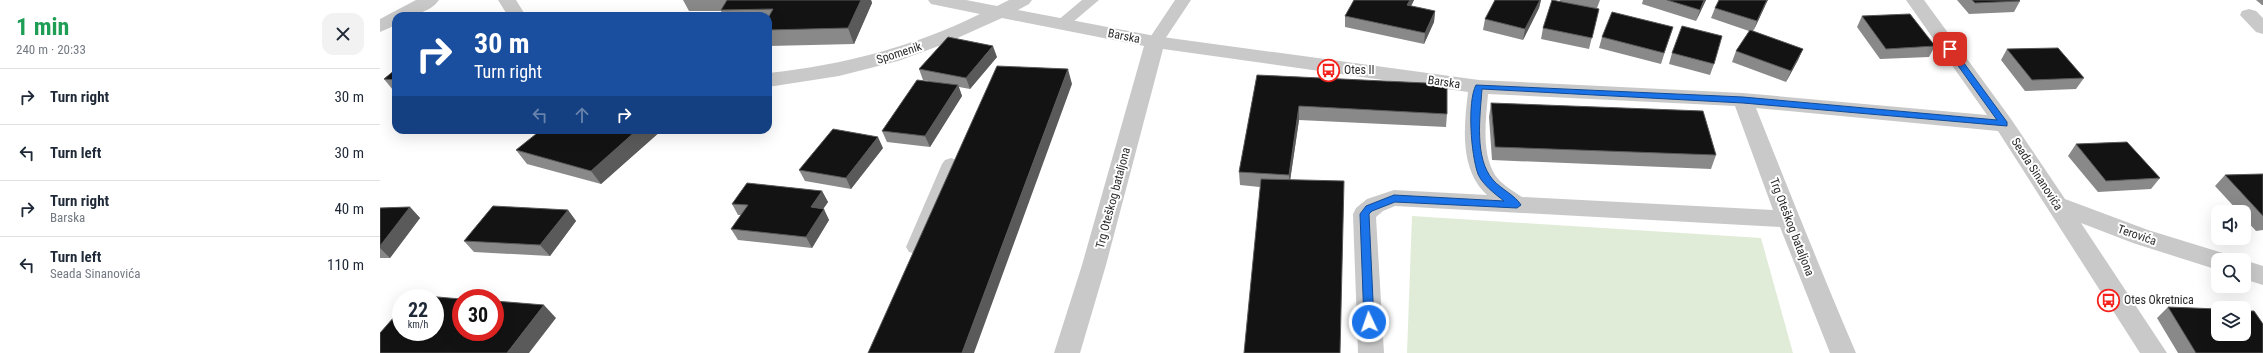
<!DOCTYPE html>
<meta charset="utf-8">
<style>
:root{--surface:#fff;--page:#f2f2f3;--text:#1f2937;--muted:#747a83;--line:#e0e1e3}
body{margin:0;font-family:"Roboto Condensed",sans-serif;background:var(--page);color:var(--text);height:100vh;display:flex;flex-direction:column;font-size:15px;white-space:nowrap}
*{box-sizing:border-box;margin:0}
p{font-size:13px;color:var(--muted)}
.icon{flex:none;width:22px;height:22px;fill:none;stroke:currentColor;stroke-width:2;stroke-linecap:round;stroke-linejoin:round}
.map{position:relative;flex:1;overflow:hidden}
.sheet{display:flex;flex-direction:column;background:var(--surface);width:380px}
.sheet>*{flex:none}
.top-card{position:absolute;left:12px;top:12px;width:380px;height:122px;border-radius:12px;box-shadow:0 4px 16px #0002;background:#1a4fa0;color:#fff;overflow:hidden}
.buttons{position:absolute;left:1831px;top:205px;display:grid;gap:8px}
.buttons a{display:grid;place-items:center;width:40px;height:40px;border-radius:8px;background:var(--surface);box-shadow:0 4px 16px #0002;font-size:20px}
.speed{position:absolute;left:12px;top:289px;display:flex;gap:8px;font-size:20px;font-weight:700;text-align:center}
.speed>*{display:grid;place-content:center;width:52px;height:52px;border-radius:50%;background:var(--surface);box-shadow:0 4px 16px #0002;line-height:1}
.speed small{font-size:10px;font-weight:400}
.speed .limit{border:6px solid #d22;background:#fff;color:#111}
.pin{position:absolute;display:grid;place-items:center;width:34px;height:34px;color:#fff;margin:-17px;border-radius:8px;box-shadow:0 2px 6px #0006}
.me{position:absolute;width:44px;margin:-22px;rotate:357deg;stroke-linejoin:round;filter:drop-shadow(0 0 3px #0008)}
.turn{display:flex;align-items:center;gap:14px;height:84px;padding:0 16px;font-size:18px}
.turn .icon{width:52px;height:52px;stroke-width:2.5}
.turn b{display:block;font-size:28px;line-height:34px}
.lanes{display:flex;align-items:center;height:38px;padding:0 16px;background:#0003;justify-content:center;gap:20px;direction:ltr}
.lanes .off{opacity:.35}
.round{display:grid;place-items:center;flex:none;width:42px;height:42px;border-radius:12px;background:var(--page)}
.head{display:flex;align-items:center;justify-content:space-between;height:68px;padding:0 16px}
h1{font-size:24px;font-weight:700;line-height:30px;color:#1e9e55}
ul{padding:0;list-style:none}
li{display:flex;align-items:center;gap:12px;height:56px;padding:0 16px;border-top:1px solid var(--line)}
li div{flex:1}
li b{display:block;font-size:15px}
li em{font-style:normal}
main{display:flex;flex:1;min-height:0}
.map>svg:first-child{display:block}
</style>
<main>
<section class="sheet">
<div class="head"><div><h1>1 min</h1><p>240 m · 20:33</p></div><a class="round"><svg class="icon" aria-label="close" viewBox="0 0 24 24"><path d="M6 6l12 12M18 6L6 18"/></svg></a></div>
<ul>
<li><svg class="icon" aria-label="right" viewBox="0 0 24 24"><path d="M7 20v-9h11M14 6l5 5-5 5"/></svg><div><b>Turn right</b></div><em>30 m</em></li>
<li><svg class="icon" aria-label="left" viewBox="0 0 24 24"><path d="M17 20v-9H6M10 6l-5 5 5 5"/></svg><div><b>Turn left</b></div><em>30 m</em></li>
<li><svg class="icon" aria-label="right" viewBox="0 0 24 24"><path d="M7 20v-9h11M14 6l5 5-5 5"/></svg><div><b>Turn right</b><p>Barska</p></div><em>40 m</em></li>
<li><svg class="icon" aria-label="left" viewBox="0 0 24 24"><path d="M17 20v-9H6M10 6l-5 5 5 5"/></svg><div><b>Turn left</b><p>Seada Sinanovića</p></div><em>110 m</em></li>
</ul>
</section>
<div class="map">
<svg width="1883" height="353" viewBox="0 0 1883 353">
<rect width="100%" height="100%" fill="#fff"/>
<path fill="#e1ecd8" d="M1032,216L1381,238L1413,353H1027Z"/>
<g fill="none" stroke-linecap="round" stroke-linejoin="round">
<path fill="#c9c9c9" fill-rule="evenodd" d="M702,0H719L687,27H677L674,24L677,21Z
M795,0H811L781,45H769L767,42Z
M571,158L577,160L580,164L546,247L543,252L536,254L529,252L526,247L562,164L565,160Z"/>
<path fill="#c9c9c9" fill-rule="evenodd" d="M36,0H59C50,13 31,16 16,16V25L0,32V19Z
M118,0H136L146,16H128Z
M548,0H586L617,6L629,0H652L649,4L638,10L775,36L1099,80L1363,93L1607,115L1526,0H1544L1631,119L1685,199L1768,230L1846,254L1849,260H1838V270L1753,243L1701,223L1787,353H1760L1618,131L1376,108C1409,191 1441,271 1476,353H1450L1400,227L1015,206L1003,211L996,217L1004,353H978L973,214L976,208L987,199L1014,190L1107,195C1079,169 1084,126 1088,92L783,49L726,265L700,353H674L702,265L764,46L622,18L564,44L518,61L459,76L388,87V73C463,65 533,47 600,14L551,4ZM1108,94L1355,106L1393,210L1142,197C1133,191 1121,184 1115,175C1101,152 1106,119 1108,94Z
M1869,9L1876,11L1883,18V34L1876,32L1860,15L1862,11Z
M1863,260H1864L1883,266V285L1864,279Z"/>
</g>
<path fill="#898989" d="M303,0H491L492,3L474,44L389,46L388,43V16H344L341,11H309Z
M974,0H1034L1031,6L1055,11L1054,22L1044,44L965,27V16Z
M1115,0H1161L1159,8L1143,40L1103,30L1105,19Z
M1180,0H1220L1217,8L1219,9L1209,49L1161,39L1163,28Z
M1263,0H1326L1316,21L1262,4Z
M1577,0H1639L1640,1L1634,12L1589,14Z
M1876,0H1883V5H1882Z
M1385,6L1373,31L1423,49L1418,60L1406,82L1352,62L1356,51L1369,31L1331,18L1335,8Z
M1482,16L1555,46L1549,57L1500,59L1477,27Z
M1293,27L1281,64L1219,48L1222,37Z
M1627,49L1704,78L1696,89L1645,91L1621,60Z
M1292,53L1334,64L1330,75L1289,64Z
M617,57L590,89L579,87L582,96L550,147L507,142L502,131L554,82L543,80L539,69Z
M16,69V90H13L4,79Z
M877,75L1067,114L1066,127L919,120L910,180L880,187L860,185L859,172Z
M1111,103L1336,155L1331,169L1112,160L1109,117Z
M282,130L221,184L147,164L136,150Z
M1696,144L1780,178L1771,189L1718,192L1688,156Z
M503,148L471,189L425,181L419,170Z
M1883,174V230L1876,231L1864,218V212H1859L1835,186L1845,175Z
M442,191L448,202L443,209L449,220L432,248L358,240L351,229L361,215H358L352,204Z
M30,207L40,218L10,258H0V208Z
M188,210L196,221L170,256L94,252L84,241Z
M1788,307L1883,353H1798L1777,318Z"/>
<path fill="#5a5a5a" d="M481,0H491L492,3L474,44L468,28Z
M1030,0H1034L1026,16L1027,5Z
M1160,0H1161L1159,8L1143,40L1145,29Z
M1324,0H1326L1316,21L1320,10Z
M1387,0H1388L1385,6L1373,32L1377,21Z
M1055,11L1054,22L1044,44L1045,33Z
M613,46L617,57L590,89L586,78Z
M1423,49L1418,60L1406,82L1411,71Z
M688,69L692,84L594,353H582Z
M578,85L582,96L550,147L545,136Z
M919,106V120L909,188V175Z
M257,130H282L221,184L211,171Z
M498,137L503,148L471,189L466,178Z
M442,191L448,202L437,218L431,207Z
M30,207L40,218L10,258L0,248V246Z
M444,209L449,220L432,248L426,237Z
M188,210L196,221L170,256L160,245Z
M164,305L176,318L149,353H127Z"/>
<path fill="#131313" stroke="#5a5a5a" d="M347,0H481L468,28L388,30V18L393,9L341,10Z
M974,0H1030L1027,5L1055,11L1045,33L965,16Z
M1115,0H1160L1145,29L1105,19Z
M1172,0L1219,9L1212,38L1163,28Z
M1287,0H1324L1320,10Z
M1339,0H1387L1377,21L1335,8Z
M1592,0H1639L1640,1L1595,3Z
M1232,12L1293,27L1284,53L1222,37Z
M1530,14L1555,46L1506,49L1482,16Z
M1302,26L1342,36L1334,64L1292,53Z
M1370,30L1423,49L1411,71L1356,51Z
M568,37L613,46L586,78L539,69Z
M1678,48L1704,78L1652,80L1627,49Z
M617,66L688,69L582,353H488Z
M16,69V80L4,79Z
M877,75L1067,84V114L919,106L909,175L859,172Z
M537,80L578,85L545,136L502,131Z
M1111,103L1323,111L1336,155L1115,147Z
M453,129L498,137L466,178L419,170Z
M161,130H257L211,171L136,150Z
M1747,142L1780,178L1726,181L1696,144Z
M1883,174V216L1845,175Z
M881,179L964,181L960,353H864Z
M367,183L442,191L431,207L444,209L426,237L351,229L368,205L352,204Z
M113,206L188,210L160,245L84,241Z
M30,207L0,246V208Z
M34,295L81,299V332H115V301L164,305L127,353H0V333L21,309V332H55V298H31Z
M1788,307L1838,309V334H1864V311H1874L1883,324V353H1816Z"/>
<path fill="#1a73e8" stroke="#114b97" d="M1570,47L1573,48L1627,122V126L1363,103L1102,89C1100,117 1094,158 1113,180C1121,189 1136,196 1141,205L1137,208L1015,202L992,211L989,214L994,322L989,326L984,322L980,214L986,206L1014,195L1124,201C1115,194 1102,184 1098,174C1091,155 1087,102 1096,85L1363,97L1617,120L1566,49Z"/>
<defs>
<symbol id="bus-ring" viewBox="-11 -11 22 22"><circle r="9.5" fill="#fff" stroke="#f5221c" stroke-width="1.5"/><path d="M-5-6H5V4H4V6H2V4H-2V6H-4V4H-5ZM-3.5-4V0h7V-4ZM-3.5 1.2v1.5H-2V1.2ZM2 1.2v1.5H3.5V1.2Z" fill="#f5221c"/></symbol>
</defs>
<g fill-rule="evenodd">
<use href="#bus-ring" x="936" y="58" width="25" height="25"/>
<use href="#bus-ring" x="1716" y="288" width="25" height="25"/>
</g>
<g text-anchor="middle" stroke-width="4" stroke-linejoin="round" paint-order="stroke">
<g font-size="12" fill="#2c2c2c" stroke="#fff">
<text transform="translate(744 36) rotate(11)" y="4">Barska</text>
<text transform="translate(519 53) rotate(-18)" y="4">Spomenik</text>
<text transform="translate(1064 82) rotate(8)" y="4">Barska</text>
<text transform="translate(1657 174) rotate(57)" y="4">Seada Sinanovića</text>
<text transform="translate(733 198) rotate(-75)" y="4">Trg Oteškog bataljona</text>
<text transform="translate(1412 227) rotate(69)" y="4">Trg Oteškog bataljona</text>
<text transform="translate(1757 235) rotate(19)" y="4">Terovića</text>
</g>
<g font-size="12" fill="#2c2c2c" stroke="#fff" text-anchor="start">
<text x="964" y="74">Otes II</text>
<text x="1744" y="304">Otes Okretnica</text>
</g>
</g>
</svg>
<div class="buttons">
<a><svg class="icon" aria-label="sound" viewBox="0 0 24 24"><path d="M4 9h4l5-4v14l-5-4H4zM17 9q2 3 0 6"/></svg></a>
<a><svg class="icon" aria-label="search" viewBox="0 0 24 24"><circle cx="10" cy="10" r="6"/><path d="M15 15l6 6"/></svg></a>
<a><svg class="icon" aria-label="layers" viewBox="0 0 24 24"><path d="M12 4l9 5-9 5-9-5zM3 14l9 5 9-5"/></svg></a>
</div>
<div class="speed"><div>22<small>km/h</small></div><div class="limit">30</div></div>
<div class="pin" style="left:1570px;top:49px;background:#d93025"><svg class="icon" aria-label="arrive" viewBox="0 0 24 24"><path d="M6 21V4h12l-3 4 3 4H6"/></svg></div>
<svg class="me" style="left:989px;top:322px" viewBox="-20 -20 40 40"><circle r="17" fill="#1a73e8" stroke="#fff" stroke-width="3"/><path d="M0-11L8 9 0 5-8 9z" fill="#fff"/></svg>
<div class="top-card">
<div class="turn"><svg class="icon" aria-label="right" viewBox="0 0 24 24"><path d="M7 20v-9h11M14 6l5 5-5 5"/></svg><div><b>30 m</b>Turn right</div></div>
<div class="lanes"><svg class="icon off" aria-label="left" viewBox="0 0 24 24"><path d="M17 20v-9H6M10 6l-5 5 5 5"/></svg><svg class="icon off" aria-label="ahead" viewBox="0 0 24 24"><path d="M12 20V5M6 11l6-6 6 6"/></svg><svg class="icon" aria-label="right" viewBox="0 0 24 24"><path d="M7 20v-9h11M14 6l5 5-5 5"/></svg></div>
</div>
</div>
</main>
